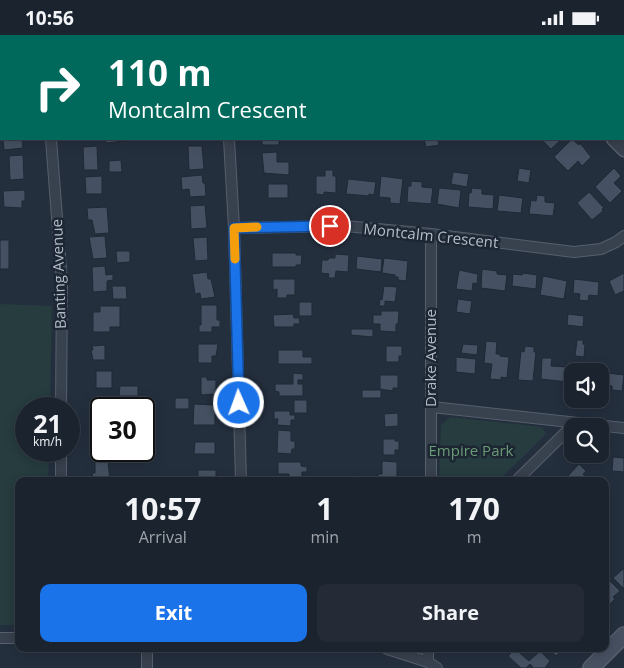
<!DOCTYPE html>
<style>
:root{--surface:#1b232e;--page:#242b36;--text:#f1f3f6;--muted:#a0a4aa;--line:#39404a;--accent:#1a73e8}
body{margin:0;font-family:"Open Sans",sans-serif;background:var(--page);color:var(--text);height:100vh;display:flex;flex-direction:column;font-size:19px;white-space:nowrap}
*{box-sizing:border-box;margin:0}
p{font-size:16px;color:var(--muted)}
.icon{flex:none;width:28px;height:28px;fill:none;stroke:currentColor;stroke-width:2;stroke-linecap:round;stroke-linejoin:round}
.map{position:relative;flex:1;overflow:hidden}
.sheet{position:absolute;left:15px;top:442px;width:594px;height:175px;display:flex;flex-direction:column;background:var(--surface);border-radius:10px;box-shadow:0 2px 12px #0003,0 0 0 1px var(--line)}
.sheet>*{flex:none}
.hud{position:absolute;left:0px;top:0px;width:625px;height:105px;box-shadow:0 2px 12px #0003,0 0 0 1px var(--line);background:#00695c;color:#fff;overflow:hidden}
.tools{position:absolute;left:564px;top:328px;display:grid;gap:10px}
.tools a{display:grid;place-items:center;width:45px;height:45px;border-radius:10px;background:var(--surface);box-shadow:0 2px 12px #0003,0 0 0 1px var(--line);font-size:25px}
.speed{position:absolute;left:15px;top:362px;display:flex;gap:10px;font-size:25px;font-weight:700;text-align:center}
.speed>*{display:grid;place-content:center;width:65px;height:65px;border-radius:50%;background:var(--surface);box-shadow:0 2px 12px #0003,0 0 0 1px var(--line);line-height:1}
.speed small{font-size:12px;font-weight:400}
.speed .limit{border:2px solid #111;border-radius:8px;background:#fff;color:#111}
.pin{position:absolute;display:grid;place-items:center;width:42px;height:42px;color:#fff;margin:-21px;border:2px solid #fff;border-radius:50%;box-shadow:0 1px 5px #0007}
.me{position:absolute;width:55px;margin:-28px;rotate:358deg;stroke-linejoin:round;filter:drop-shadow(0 0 4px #0008)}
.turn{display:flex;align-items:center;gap:18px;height:105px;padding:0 25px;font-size:22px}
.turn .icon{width:65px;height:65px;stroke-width:2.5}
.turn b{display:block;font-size:35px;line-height:42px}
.eta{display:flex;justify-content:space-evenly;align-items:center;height:85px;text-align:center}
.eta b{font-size:30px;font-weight:700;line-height:35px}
.cta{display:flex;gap:10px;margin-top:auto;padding:10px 25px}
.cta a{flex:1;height:58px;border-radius:10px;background:var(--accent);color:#fff;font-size:20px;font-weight:700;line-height:58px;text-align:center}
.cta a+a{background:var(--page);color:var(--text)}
.status{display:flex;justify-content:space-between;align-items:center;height:35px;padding:0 25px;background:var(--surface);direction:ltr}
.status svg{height:14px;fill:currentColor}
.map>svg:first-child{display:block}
</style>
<div class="status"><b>10:56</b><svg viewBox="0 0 49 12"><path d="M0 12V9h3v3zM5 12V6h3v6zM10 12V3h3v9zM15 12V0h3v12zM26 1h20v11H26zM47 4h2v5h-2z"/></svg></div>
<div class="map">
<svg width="624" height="633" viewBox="0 0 624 633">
<rect width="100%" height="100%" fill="#242f3e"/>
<path fill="#263c3f" d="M545,0H624V81V1Z
M0,269L52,271L50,374H26V416H49L48,446H19V590H0Z
M450,382L542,392L546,399L498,446H439L441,390Z"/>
<path fill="#455162" stroke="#1f2835" d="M177,0H198V1H177Z
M260,0H292V1H260Z
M333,0H358V1H333Z
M363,0H388V1H363Z
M3,104H22L23,113L4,115Z
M105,104H134V105L106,108Z
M262,104H279V110H262Z
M424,104H438L439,110L426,112Z
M541,104H562L551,114Z
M572,104L579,110L580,108L591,122L582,131L578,126L568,136L554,122Z
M97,111L98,135H84L83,112Z
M188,111H202L204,134L189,135Z
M277,117V127H289V140L264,138L262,118Z
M23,120L24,144L10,145L9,121Z
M121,125L122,137H109V126Z
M519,133L531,135L529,148L517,146Z
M614,133L621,141L614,148L622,156L610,168L595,152Z
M325,135H333V141H336V158L324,157V160L316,159V141H325Z
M453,137L469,139L467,152L451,149Z
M202,140L203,148H205L206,161L190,162L189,154L182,155L181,142Z
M102,141V159H86L85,142Z
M381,141L403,144L400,169L390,168V163L379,162Z
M348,144L376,147L374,160L369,159V161L346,159Z
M411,146L422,147V152L433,153L431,169L407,167L408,151H411Z
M268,149H288V163H268Z
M439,153L461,155L459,173L437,169Z
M472,153L482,154V159L494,160L493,174L468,172L469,158H471Z
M25,155V166H22V173L4,172L3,156Z
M589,157L604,173L602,174L603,176L592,185L577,168Z
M499,160L523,163L521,178L497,176Z
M537,160L545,161V167L555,168L553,181L529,179L531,165L536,166Z
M205,170L207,193L191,194L190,171Z
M107,172L109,198L95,199L92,185H88L87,173Z
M105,201L107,223L93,224L89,202Z
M207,202L208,225L195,226L193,203Z
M0,205H9V234H0Z
M116,216H130V227L117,228Z
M272,218H296V220H302L301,230H296V232H272Z
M335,219L349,220L348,237L336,236L335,243H328L329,239L321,238L322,225H328L329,223H335Z
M357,221L382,224L381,237L356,234Z
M384,223L408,226L406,246L398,245V242H395V240L382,238Z
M105,231L106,240L113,239V245L107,246V256L93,257L92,232Z
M482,234L497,236V239L507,240L505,256L481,253Z
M459,235L478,239L477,249L473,248L472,256L456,254Z
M207,237L208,244H211L215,262L201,264L200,258L195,259L192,239Z
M523,238L537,240L536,254L512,251L513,239L522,240Z
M624,238V256L615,260L609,246Z
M543,241L567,246L564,264L540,260Z
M273,244H295V260H287V263H277V254L273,255Z
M574,244L599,247L598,261L589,260L588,266L579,265L580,259L573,258Z
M112,251H126L127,264H113Z
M384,251L397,252L395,267L385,266V271H379L380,264L382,265Z
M458,264L472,266L470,279L456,277Z
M299,267H312V281H299Z
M201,270H217V285H220V292H212V297H199V290H201Z
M100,271H120V292H110V297H93V277H100Z
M381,276H399L398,289H396V297L380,296V289H373V280H381Z
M293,279L294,283H299L300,289H294V292H274L273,280Z
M568,279L584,281L583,292L567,290Z
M351,294H373V302L351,300Z
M577,305H583V309L585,310L584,322L575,321Z
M486,306L497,307L496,319H500V321L509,322L507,343L501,342V345L490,344L492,329L484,328Z
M198,309H218L216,321H212V328H198Z
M463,309L478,310L477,320L461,318Z
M105,310V325H93L91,315H93L92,311Z
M386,311H402V321H399V327H386Z
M525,311L534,312V317H536L533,346L518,345L521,316L524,317Z
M278,315H303V322H312V329H278Z
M456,322L476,324L475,339L456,337Z
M542,323H552L551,331L568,332L567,347L541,344Z
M583,327L598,329L597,336H581Z
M96,336H112V353H96Z
M293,338L303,339V345H298V349H303V361H279V357L275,356V349H293Z
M608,338L624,340L622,356L612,355V351L606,350Z
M380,340H398V353H393V356L380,354Z
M201,342H207V345H216V359L201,360Z
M120,351H138V361H119Z
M362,355H381V363H362Z
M175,363H189V374H175Z
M294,365H307V378H294Z
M95,366L122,367L121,374H101V381H95Z
M194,369L215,370V390H193Z
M274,376H290V380H295V385H291V391L277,390L278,384H274Z
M398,378V391L385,392L384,379Z
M97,393H101V416H108V420H92V399H97Z
M278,395L291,396V406H295V414H292L291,419L277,418Z
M383,404H395V406H399V415H395V420H383Z
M195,407H215V419H194Z
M613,422L624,423V437L612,436Z
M95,425H108L110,446H93L92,438H95Z
M382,426L397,427V443H401V446H378V439H382Z
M278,427H301V431L307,432V437H302V446H289V439H278Z
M579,429L586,436L583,439L589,446H571L567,442Z
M198,435H216V446H198Z
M353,441L367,442V446H353Z
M623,534H624V554L613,543Z
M608,544L620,556L613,562L615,564L605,574V548Z
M515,614L529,626L540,616L550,626L545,633H532L533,632L530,629L526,633H521L508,621Z
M549,614H563L556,621Z"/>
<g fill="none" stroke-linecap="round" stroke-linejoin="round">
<defs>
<path id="minor" d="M44,0V1
M224,0V1
M479,1L481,0
M0,11H1
M51,104L62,248L61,374
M229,104L234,193L241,446
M234,193L345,191L431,199L574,217L601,214L616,207L624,201
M432,372L624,393
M61,446V416
M431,446V199
M516,446L575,388
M0,603H19
M147,614V633
M387,614L428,627L437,633
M428,627V614"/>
<path id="tertiary" d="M514,0L515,1
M613,104L624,115"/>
<path id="secondary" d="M591,633L624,600"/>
</defs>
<use href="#minor" stroke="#565f6c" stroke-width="12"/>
<use href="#tertiary" stroke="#565f6c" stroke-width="15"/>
<use href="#secondary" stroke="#565f6c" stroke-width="18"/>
<use href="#minor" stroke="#38414e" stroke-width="10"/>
<use href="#tertiary" stroke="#38414e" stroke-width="12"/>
<use href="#secondary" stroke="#465061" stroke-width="15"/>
</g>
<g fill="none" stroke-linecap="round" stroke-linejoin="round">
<defs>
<path id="route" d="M239,368L234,193L330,191"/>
</defs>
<use href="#route" stroke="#114b97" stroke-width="12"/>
<use href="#route" stroke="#1a73e8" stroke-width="9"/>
<path stroke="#f59e0b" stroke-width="9" d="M235,224L234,193L257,192"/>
</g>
<g text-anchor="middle" stroke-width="5" stroke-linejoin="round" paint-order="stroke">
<g font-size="15" fill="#b4bcc9" stroke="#1d2633">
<text transform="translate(431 201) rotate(6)" y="5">Montcalm Crescent</text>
<text transform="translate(59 239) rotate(-92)" y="5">Banting Avenue</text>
<text transform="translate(431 323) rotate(-90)" y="5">Drake Avenue</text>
</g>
<g font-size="15" fill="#6b9a76" stroke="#1d2633">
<text x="471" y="421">Empire Park</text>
</g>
</g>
</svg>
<div class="tools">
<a><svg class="icon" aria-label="sound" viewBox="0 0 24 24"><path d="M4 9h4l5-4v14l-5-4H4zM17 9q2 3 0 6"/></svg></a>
<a><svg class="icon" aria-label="search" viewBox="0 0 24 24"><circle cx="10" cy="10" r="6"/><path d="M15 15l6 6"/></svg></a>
</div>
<div class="speed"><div>21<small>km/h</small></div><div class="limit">30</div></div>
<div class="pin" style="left:330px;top:191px;background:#d93025"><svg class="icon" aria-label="arrive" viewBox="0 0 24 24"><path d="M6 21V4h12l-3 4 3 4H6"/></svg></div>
<svg class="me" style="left:239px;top:368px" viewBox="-20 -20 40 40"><circle r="17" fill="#1a73e8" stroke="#fff" stroke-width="3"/><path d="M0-11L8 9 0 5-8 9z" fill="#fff"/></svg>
<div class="hud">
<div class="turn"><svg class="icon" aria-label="right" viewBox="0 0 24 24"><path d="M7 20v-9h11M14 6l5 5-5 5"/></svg><div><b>110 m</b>Montcalm Crescent</div></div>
</div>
<section class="sheet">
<div class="eta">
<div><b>10:57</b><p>Arrival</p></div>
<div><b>1</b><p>min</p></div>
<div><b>170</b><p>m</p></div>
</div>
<div class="cta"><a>Exit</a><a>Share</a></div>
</section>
</div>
